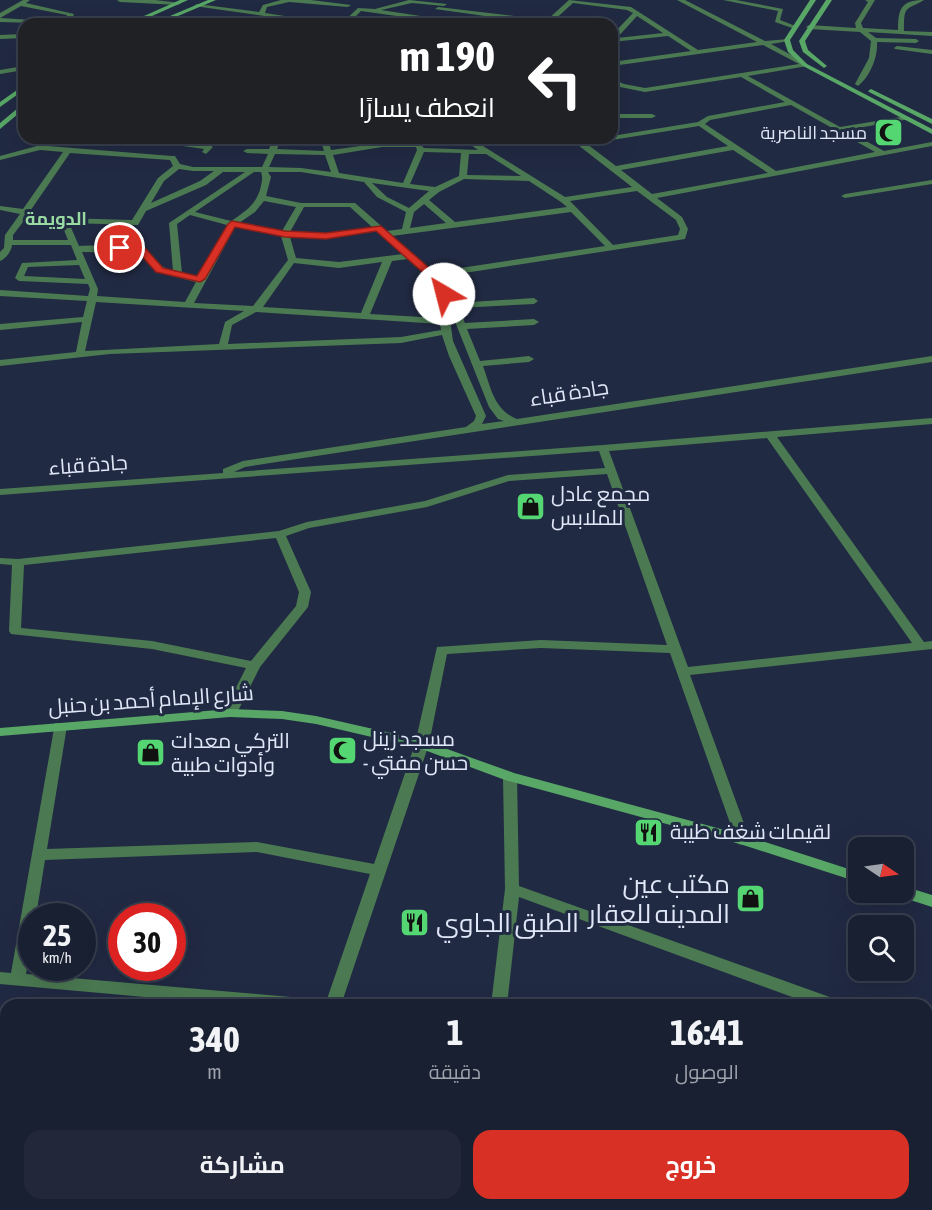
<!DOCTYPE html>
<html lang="ar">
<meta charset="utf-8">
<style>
:root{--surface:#192032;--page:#22283a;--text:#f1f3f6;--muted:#9fa3ac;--line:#373e4d;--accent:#d93025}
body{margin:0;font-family:"Asap Condensed",Cairo,sans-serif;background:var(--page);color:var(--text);direction:rtl;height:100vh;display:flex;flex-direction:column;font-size:22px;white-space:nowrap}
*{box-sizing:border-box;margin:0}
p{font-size:20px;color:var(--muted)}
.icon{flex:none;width:33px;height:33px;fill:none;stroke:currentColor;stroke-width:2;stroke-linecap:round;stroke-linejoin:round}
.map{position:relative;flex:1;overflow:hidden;direction:ltr}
.sheet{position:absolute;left:0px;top:999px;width:933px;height:212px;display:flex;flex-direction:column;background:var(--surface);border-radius:18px 18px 0 0;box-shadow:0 6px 24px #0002,0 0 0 2px var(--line);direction:rtl}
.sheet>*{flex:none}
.top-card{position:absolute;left:18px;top:18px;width:600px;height:126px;border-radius:18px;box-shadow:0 6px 24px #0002,0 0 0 2px var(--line);direction:rtl;background:#202124;color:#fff;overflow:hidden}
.needle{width:39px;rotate:103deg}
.tools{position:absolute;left:848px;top:837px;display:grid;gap:12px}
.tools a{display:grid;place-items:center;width:66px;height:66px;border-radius:12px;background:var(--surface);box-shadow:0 6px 24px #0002,0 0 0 2px var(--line);font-size:30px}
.speed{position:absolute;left:18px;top:903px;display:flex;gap:12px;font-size:30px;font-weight:700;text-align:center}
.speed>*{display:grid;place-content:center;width:78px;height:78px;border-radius:50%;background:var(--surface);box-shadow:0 6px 24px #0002,0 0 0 2px var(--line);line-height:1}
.speed small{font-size:15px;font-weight:400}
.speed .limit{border:9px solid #d22;background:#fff;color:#111}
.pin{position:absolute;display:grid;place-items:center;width:51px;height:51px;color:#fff;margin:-26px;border:3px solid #fff;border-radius:50%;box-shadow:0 2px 6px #0007}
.me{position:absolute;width:66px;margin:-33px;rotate:323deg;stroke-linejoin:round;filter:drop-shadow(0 0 4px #0008)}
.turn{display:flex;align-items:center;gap:21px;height:126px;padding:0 24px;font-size:27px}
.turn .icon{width:78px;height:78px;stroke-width:2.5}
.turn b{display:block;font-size:42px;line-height:51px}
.eta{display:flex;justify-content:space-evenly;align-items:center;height:102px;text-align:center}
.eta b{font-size:36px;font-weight:700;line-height:42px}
.primary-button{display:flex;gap:12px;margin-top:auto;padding:12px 24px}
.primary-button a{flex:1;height:69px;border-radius:18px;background:var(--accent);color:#fff;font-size:24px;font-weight:700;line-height:69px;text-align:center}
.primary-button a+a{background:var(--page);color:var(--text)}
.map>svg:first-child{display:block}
</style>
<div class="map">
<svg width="932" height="1210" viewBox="0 0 932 1210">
<rect width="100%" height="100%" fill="#212a43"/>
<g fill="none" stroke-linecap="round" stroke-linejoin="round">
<path fill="#4b7a52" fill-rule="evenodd" d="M23,0H30L26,3L74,14L70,24L0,22V18L65,22L67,15L21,6L0,18V13Z
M117,0H155L181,3L178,5L120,2Z
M281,0H311L351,5L348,7L289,2L267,7L265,13L337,24H320L194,6L197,4L259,12L263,5Z
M409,0L447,4L444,6L412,3L381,10L427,17L425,20L361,11L348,24H341L358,8L375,9Z
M569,0L631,7L698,50L757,42L677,0H685L765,41L789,39V41L771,44L806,63L807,66L748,76L840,127L907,116V120H904L846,130L884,151L932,142V146L657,198L682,217L688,229L685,239L438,277L455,303L534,298L538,301L534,304L458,308L465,323L534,319L539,322L534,325L467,329L480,361L529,356L534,359L529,362L483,366C491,388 494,410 517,419L932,356V362L245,467L234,472L603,445L932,418V424L777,437L924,642L932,641V649L690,675L750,840L748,844L743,845L738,844L736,840L670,653L541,648L447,654L429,744L341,1005H325L370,874L257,852L45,860L36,916H32V943L26,974L314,999L320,1000L322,1005H240L172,999L169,1005H153L156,998L0,984V972L11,973L55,723H65L67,726L47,849L257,842L374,864L415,744L437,647L541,640L667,645L607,474L509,481L427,507L309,528L286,536L311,592L308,607L260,667L237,713L230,717L223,713L246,668L152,649L11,634L9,631L12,565L0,564V558L18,559L279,531L307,522L425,501L508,475L605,468L599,451L0,495V489L223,473V469L243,461L466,427L474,421L476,416L449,356L442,335L401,343L110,354L0,366V360L76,352L82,322L0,330V324L83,317L87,301L0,296V290L88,296L90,289L88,284L19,281L15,278L22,263L77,260L71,245H12C12,250 6,259 0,261V252L4,248L5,235L20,214L0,210V206L23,209L63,152L40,150L0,160V156L37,146L51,138H60L48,146L172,156H175L180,164L193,167H262L268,154L247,153L243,151L247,149H269L274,138H282L277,149L324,151L320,138H328L331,150L382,143H419L424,148L478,150L461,138H470L565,197L632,187L578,145V141L612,138V136L698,122L708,116L785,102L741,77L645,92L620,87L612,84V79L624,84L645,88L799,64L763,45L612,66V62L691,51L668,36L612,42V35L633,13L627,10L573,3L550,24H543L435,9L438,7L547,20ZM637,16L663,33L617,38ZM791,105L875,152L776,171L705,124L710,120ZM699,126L728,146L616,166L587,144ZM382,147H416L417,150L403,183L339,173L333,155ZM733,150L768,173L652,194L621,170ZM424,152L461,153L459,176L435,187L410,184ZM70,153L170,160L173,166L158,178L132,220L26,217ZM275,154L325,155L331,172L301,168L269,167ZM469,154H486L521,176L467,175ZM179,169L193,171H214L200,181L151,203L164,181ZM223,172H245L169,223L173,271C158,267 158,259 147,251C136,242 94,246 79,246L69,223L138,225L146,211L206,185ZM254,172H261C263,178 262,180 261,186C257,204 246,211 231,221L195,212ZM268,172H301L364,182L377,197L406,212L402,229L387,231L355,203H301L266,196L271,177ZM464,179L529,181L561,202L567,207L455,222L429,200L439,192ZM372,183L429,191L409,208L387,197ZM637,191L676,220L680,229L678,235L613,245L570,201ZM264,201L296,207L282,231L239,223L255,212ZM424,204L446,223L410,228L414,212ZM304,207H350L372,227L327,234L290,232ZM571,212L605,246L434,272L392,236ZM190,215L227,225L199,277L182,273L177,224ZM23,222L61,223L68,240H13V235ZM235,227L281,236L288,260L253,306L194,303ZM377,231L403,254L339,262L296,258L290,237L327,238ZM82,252L140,253L157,272L196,282L185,302L97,296L98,289ZM408,259L429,277L440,294L439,318L370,314L392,261ZM382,262L361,313L263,307L294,263L339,268ZM79,265L85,279L24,276L28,267ZM96,302L244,311L225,322L219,344L85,351ZM448,306L452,314L489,407L498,419L504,421L482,424L486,416L453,341ZM256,312L440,324L441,330L401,337L228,344L232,325ZM767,438L912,643L688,667L609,451ZM276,538L299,592L296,606L251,661L152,641L21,628L24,565Z
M723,0H736L783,9L780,20L798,27L795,29L775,22L778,11Z
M865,0H875L861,23L863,28L898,30C898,9 901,0 924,0C905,11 904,5 904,31L932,32V36L868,32L876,38L916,39L919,41L916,43L877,42C878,57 870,77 858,86L855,84L869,58L871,41L860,32L809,29L806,27L809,25L856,28L855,23L868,2Z
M24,34V38L0,39V35Z
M897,46L932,50V54L895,49L894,48Z
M24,66V70L0,74V70Z
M612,114H652L656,116L652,118H612Z
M137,138H158L209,145L213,147L206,154L202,152L204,149L141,140Z
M932,180V184L845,198L841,196L845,194Z
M510,772L515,774L517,777L519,886L838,1000L840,1005H814L519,897L507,1005H491L505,889L503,777L505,774Z
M927,1032L932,1034V1048L927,1046Z
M0,1170L6,1171V1187L0,1186Z
M63,1204H81L79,1210H61Z
M256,1204H274L272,1210H254Z
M315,1204H369L372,1210H318Z
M467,1204H485L484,1210H466Z
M725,1204H743V1210H725Z
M867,1204H885V1210H867Z"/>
<path fill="#58a767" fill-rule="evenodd" d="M180,0H188L134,24H126Z
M208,0H216L159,24H151Z
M810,0H816L790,40L793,50L807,64L932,129V134L803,66L788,52L784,40Z
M826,0H832L805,41L808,50L827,66L824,68L803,52L799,41Z
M24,85V90L0,107V102Z
M871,89L932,119V124L869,92L868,91Z
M24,103V109L0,129V123Z
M230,709L282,711L316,716L422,740L514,773L743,835L858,872V882L740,844L505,780L419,748L316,724L282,719L230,717L0,736V728Z
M903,886L932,895V907L898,896L896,892H903Z"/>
</g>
<path fill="#d93025" stroke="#8d1f18" stroke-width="1.5" d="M232,221L285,231L326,233L381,226L435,273L449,294L440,296L428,277L376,231L326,239L285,237L235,227L205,279L200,282L156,272L139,253L116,248L120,245L146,249L163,268L197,276L228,224Z"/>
<defs>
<symbol id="mosque-square" viewBox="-11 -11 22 22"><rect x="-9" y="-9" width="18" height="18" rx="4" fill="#54d672" stroke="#212a43"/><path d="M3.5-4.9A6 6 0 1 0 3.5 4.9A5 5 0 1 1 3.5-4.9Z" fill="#111"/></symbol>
<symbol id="shop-square" viewBox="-11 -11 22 22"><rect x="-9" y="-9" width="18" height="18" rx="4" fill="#54d672" stroke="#212a43"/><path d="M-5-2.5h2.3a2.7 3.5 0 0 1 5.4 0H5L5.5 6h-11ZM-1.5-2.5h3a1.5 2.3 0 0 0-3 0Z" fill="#111"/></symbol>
<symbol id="restaurant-square" viewBox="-11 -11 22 22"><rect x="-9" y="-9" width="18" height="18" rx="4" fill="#54d672" stroke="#212a43"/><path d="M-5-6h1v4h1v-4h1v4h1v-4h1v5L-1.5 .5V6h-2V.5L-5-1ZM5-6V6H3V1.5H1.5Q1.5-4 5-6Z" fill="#111"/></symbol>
</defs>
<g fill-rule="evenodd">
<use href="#mosque-square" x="872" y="116" width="33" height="33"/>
<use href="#shop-square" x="514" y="490" width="33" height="33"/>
<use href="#mosque-square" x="326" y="734" width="33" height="33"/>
<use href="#shop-square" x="134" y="736" width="33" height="33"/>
<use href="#restaurant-square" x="632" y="816" width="33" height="33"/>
<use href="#shop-square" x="734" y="882" width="33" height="33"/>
<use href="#restaurant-square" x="398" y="906" width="33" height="33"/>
</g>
<g text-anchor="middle" stroke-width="6" stroke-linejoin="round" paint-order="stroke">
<g font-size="18" fill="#e0e7f8" stroke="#212a43" text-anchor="end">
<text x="867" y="139">مسجد الناصرية</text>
</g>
<g font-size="18" font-weight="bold" fill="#99d9a2" stroke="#212a43">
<text x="56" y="225">الدويمة</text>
</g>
<g font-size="21" fill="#e0e7f8" stroke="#212a43">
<text transform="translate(569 393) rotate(-9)" y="7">جادة قباء</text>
<text transform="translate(88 465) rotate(-4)" y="7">جادة قباء</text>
<text transform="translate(151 700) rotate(-4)" y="7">شارع الإمام أحمد بن حنبل</text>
</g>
<g font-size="21" fill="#e0e7f8" stroke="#212a43" text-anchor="start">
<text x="551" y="501">مجمع عادل<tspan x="551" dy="24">للملابس</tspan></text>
<text x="363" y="746">مسجد زينل<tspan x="363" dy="24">- حسن مفتي</tspan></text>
<text x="171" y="748">التركي معدات<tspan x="171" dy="24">وأدوات طبية</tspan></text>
<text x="670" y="839">لقيمات شغف طيبة</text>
</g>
<g font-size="26" fill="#e0e7f8" stroke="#212a43" text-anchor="end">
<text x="730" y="893">مكتب عين<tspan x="730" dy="30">المدينه للعقار</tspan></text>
<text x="436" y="932" text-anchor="start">الطبق الجاوي</text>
</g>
</g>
</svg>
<div class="tools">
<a><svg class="needle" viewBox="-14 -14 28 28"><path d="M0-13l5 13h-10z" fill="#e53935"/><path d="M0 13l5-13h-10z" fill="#9fa3ac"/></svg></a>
<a><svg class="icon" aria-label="search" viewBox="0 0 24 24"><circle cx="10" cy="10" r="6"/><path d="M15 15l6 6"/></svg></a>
</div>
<div class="speed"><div>25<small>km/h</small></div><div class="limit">30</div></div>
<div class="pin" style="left:120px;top:248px;background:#d93025"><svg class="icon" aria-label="arrive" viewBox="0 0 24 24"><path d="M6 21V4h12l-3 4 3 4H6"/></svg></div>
<svg class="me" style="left:444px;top:294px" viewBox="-20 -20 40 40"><circle r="19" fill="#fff"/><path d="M0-13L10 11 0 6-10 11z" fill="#d93025"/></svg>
<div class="top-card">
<div class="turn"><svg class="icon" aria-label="left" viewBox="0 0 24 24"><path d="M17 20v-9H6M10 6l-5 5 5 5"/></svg><div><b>190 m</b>انعطف يسارًا</div></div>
</div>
<section class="sheet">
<div class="eta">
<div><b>16:41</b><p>الوصول</p></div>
<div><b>1</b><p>دقيقة</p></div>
<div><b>340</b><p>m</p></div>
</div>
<div class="primary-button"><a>خروج</a><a>مشاركة</a></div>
</section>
</div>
